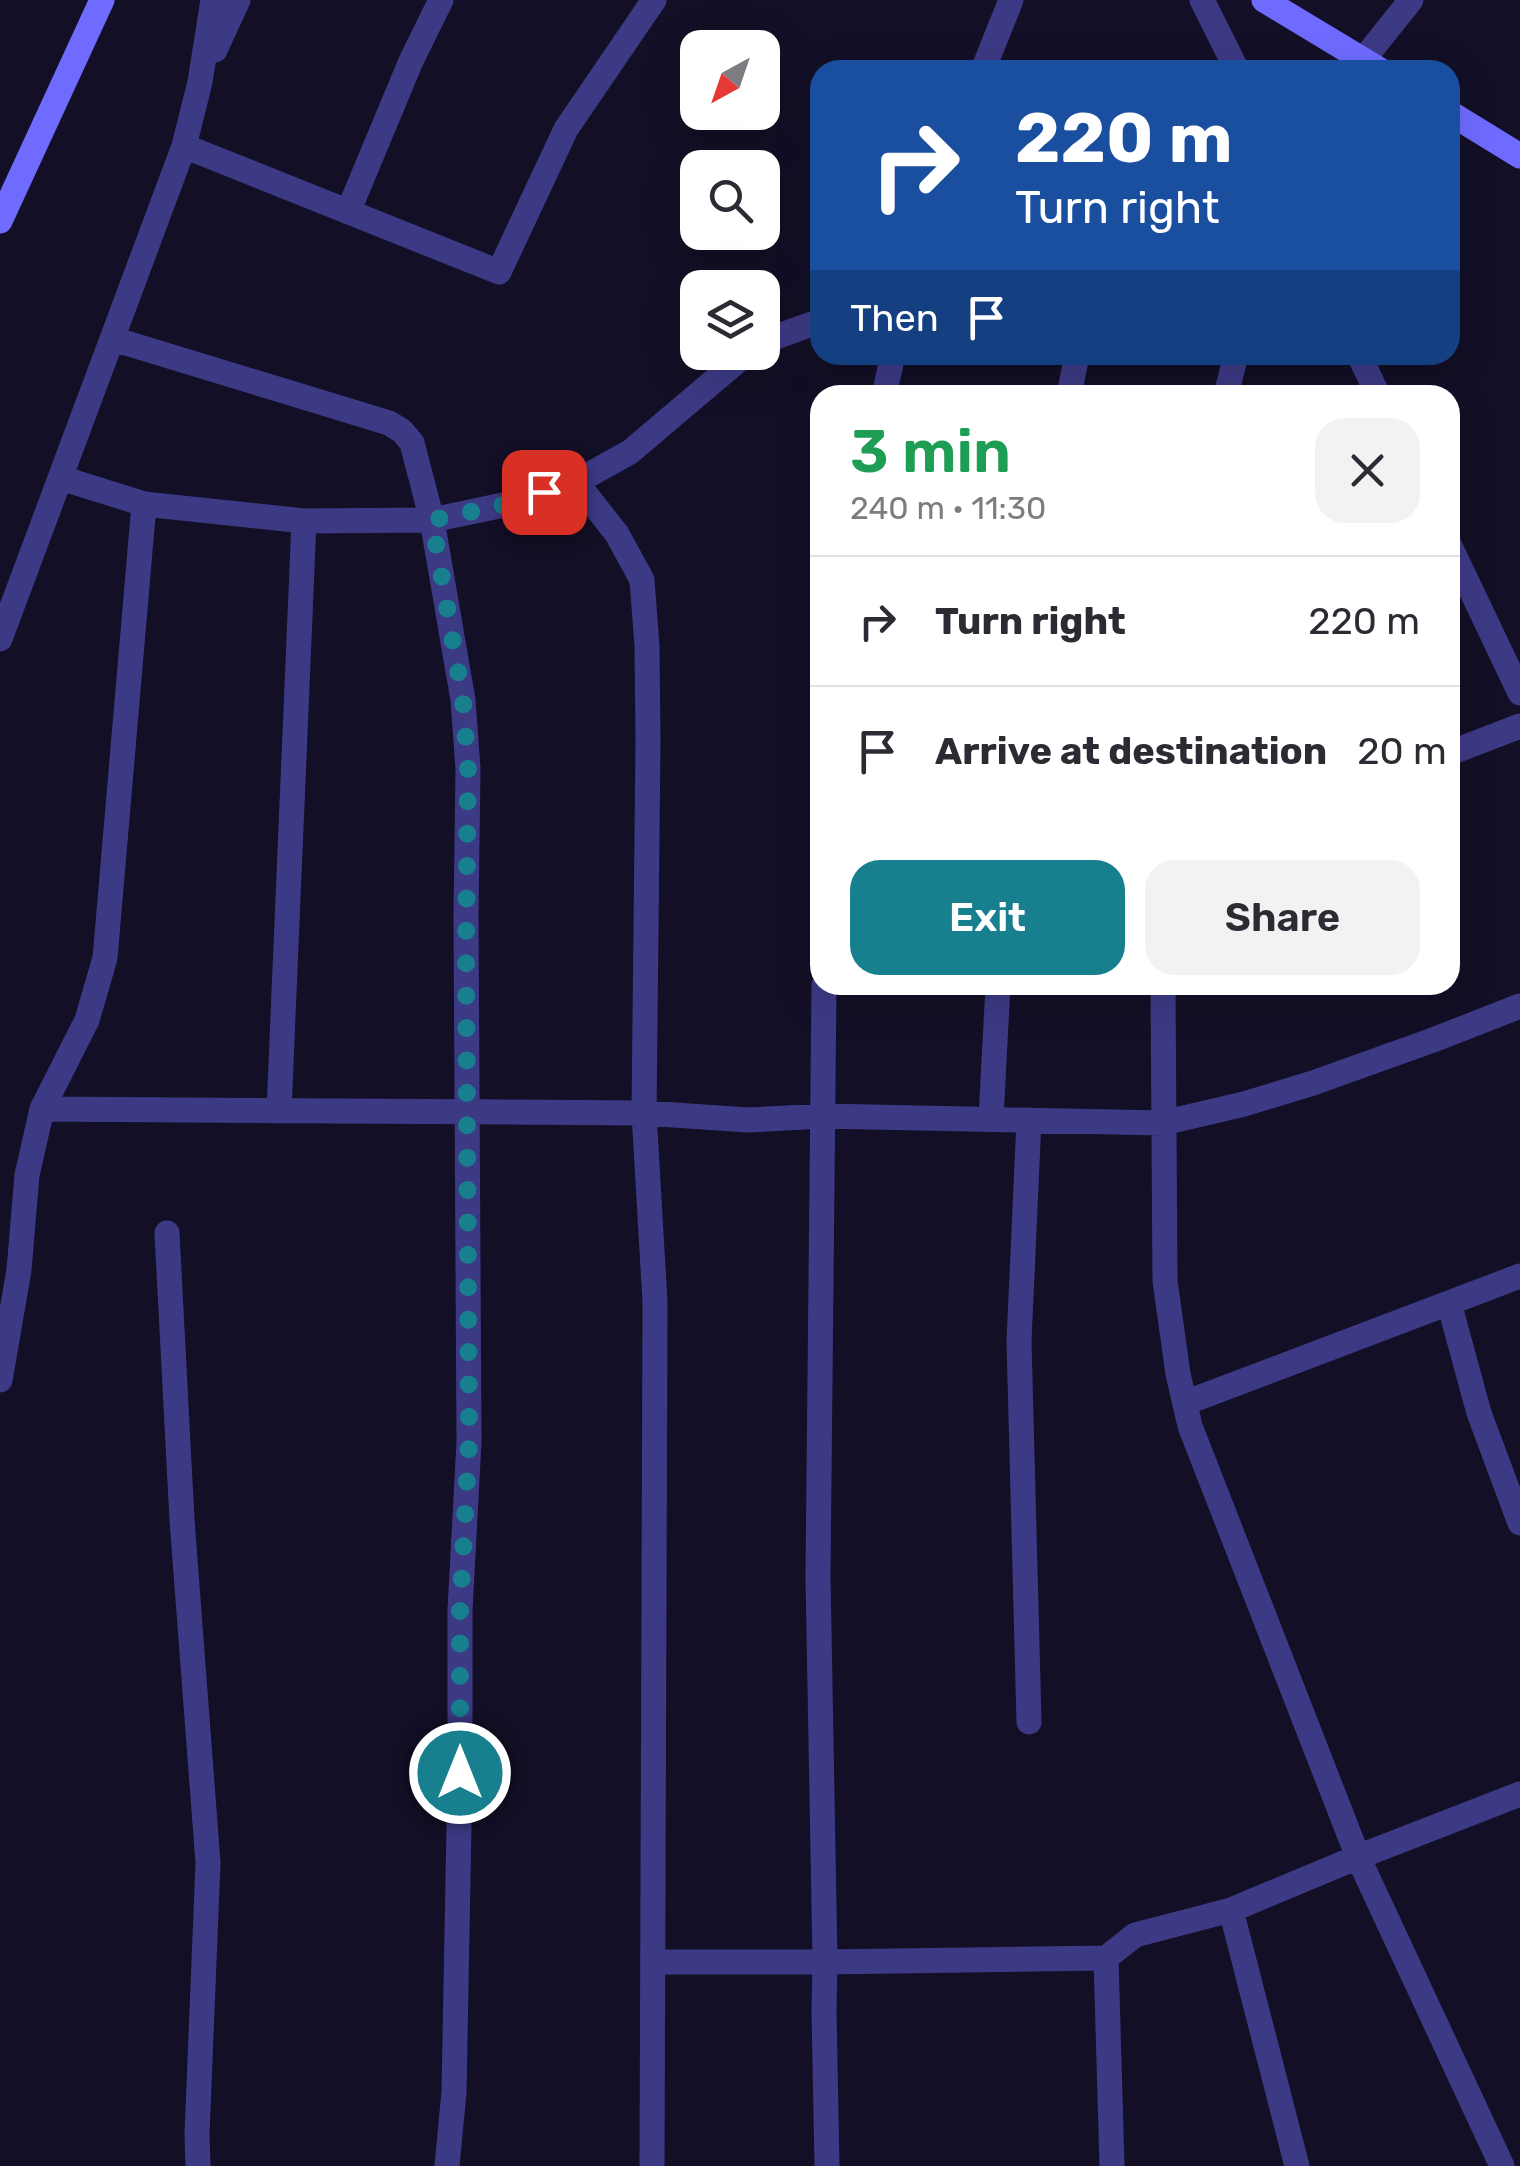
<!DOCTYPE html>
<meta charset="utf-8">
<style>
:root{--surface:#fff;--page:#f2f2f3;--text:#2b2b33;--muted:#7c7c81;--line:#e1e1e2;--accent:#187f8f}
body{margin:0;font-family:Rubik,sans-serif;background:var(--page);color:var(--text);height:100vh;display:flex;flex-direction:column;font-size:38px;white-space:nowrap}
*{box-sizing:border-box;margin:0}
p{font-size:32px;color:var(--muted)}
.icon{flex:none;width:55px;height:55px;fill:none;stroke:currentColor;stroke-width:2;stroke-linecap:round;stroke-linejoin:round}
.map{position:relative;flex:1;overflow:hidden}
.side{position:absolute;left:810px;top:385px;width:650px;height:610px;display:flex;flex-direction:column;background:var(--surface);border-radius:30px;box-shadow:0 10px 40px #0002}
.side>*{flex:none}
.guide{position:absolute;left:810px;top:60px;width:650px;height:305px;border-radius:30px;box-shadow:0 10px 40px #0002;background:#1a4fa0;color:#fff;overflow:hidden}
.needle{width:65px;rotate:220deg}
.fabs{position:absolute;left:680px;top:30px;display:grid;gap:20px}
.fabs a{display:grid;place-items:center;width:100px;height:100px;border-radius:20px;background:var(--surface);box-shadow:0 10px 40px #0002;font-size:50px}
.pin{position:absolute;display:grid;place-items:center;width:85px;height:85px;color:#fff;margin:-42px;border-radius:20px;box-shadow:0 5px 15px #0006}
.me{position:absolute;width:110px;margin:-55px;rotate:0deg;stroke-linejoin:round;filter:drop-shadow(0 0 8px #0008)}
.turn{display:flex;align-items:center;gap:35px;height:210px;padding:0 40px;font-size:45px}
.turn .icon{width:130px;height:130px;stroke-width:2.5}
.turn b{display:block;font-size:70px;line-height:85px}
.then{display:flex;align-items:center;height:95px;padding:0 40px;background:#0003;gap:20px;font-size:38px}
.round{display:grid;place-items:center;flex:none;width:105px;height:105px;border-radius:30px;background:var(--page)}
.head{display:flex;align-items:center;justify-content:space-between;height:170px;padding:0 40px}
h1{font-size:60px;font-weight:600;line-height:75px;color:#1e9e55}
.button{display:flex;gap:20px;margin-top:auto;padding:20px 40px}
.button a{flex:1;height:115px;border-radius:30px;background:var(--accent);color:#fff;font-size:40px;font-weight:600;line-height:115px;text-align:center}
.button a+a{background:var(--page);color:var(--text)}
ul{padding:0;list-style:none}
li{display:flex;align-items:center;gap:30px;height:130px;padding:0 40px;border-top:2px solid var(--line)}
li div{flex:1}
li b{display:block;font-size:38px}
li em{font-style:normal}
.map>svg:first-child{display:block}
</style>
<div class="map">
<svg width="1520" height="2166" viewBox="0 0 1520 2166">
<rect width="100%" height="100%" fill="#130f26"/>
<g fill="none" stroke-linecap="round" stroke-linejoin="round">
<path stroke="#3d3a85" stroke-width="25" d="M1202,0L1237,70
M215,50L238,0
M1363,60L1411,0
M983,70L1011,0
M184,146L499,272L566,129L654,0
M348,212L411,61L441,0
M113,339L389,423L402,431L412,443L432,520L463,700L468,769L466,915L469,1442L460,1610V1773L454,2092L447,2166
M762,342L820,321
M1359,355L1378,395
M884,395L893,355
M1069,395L1077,355
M1226,395L1236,355
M61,478L144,504L304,521L432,520L513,503L576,482L630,452L748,352
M576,482L617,534L642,580L647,646L648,743L644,1113L655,1302L652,2166
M1450,546L1520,693
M0,639L184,146L200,82L213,0
M1450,753L1520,726
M1163,985L1165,1281L1178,1374L1190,1426L1358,1857L1502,2166
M42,1109L644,1113L749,1120L822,1116L1163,1123L1244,1104L1313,1083L1433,1040L1520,1006
M279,1111L304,521
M991,1119L998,985
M167,1233L182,1520L208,1863L197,2134L198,2166
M1449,1303L1479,1413L1520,1523
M0,1380L19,1270L27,1175L42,1109L87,1020L105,958L144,504
M1185,1403L1520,1276
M1029,1722L1019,1341L1029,1120
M1231,1910L1297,2166
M653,1962H825L818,1576L824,985
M827,2166L824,2010L825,1962L1106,1958
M1112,2166L1106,1958L1135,1935L1231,1910L1358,1857L1520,1794"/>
<path stroke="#6f6bff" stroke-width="25" d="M1264,0L1380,70
M1450,113L1520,156
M0,221L102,0"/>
</g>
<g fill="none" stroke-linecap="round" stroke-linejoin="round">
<path stroke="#187f8f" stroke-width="18" stroke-dasharray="0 32.4" d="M460,1773V1610L469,1442L466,954L468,769L463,700L432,520L512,503L544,492"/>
</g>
</svg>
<div class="fabs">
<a><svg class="needle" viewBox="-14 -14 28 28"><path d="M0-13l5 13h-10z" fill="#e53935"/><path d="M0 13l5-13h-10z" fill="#7c7c81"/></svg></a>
<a><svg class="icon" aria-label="search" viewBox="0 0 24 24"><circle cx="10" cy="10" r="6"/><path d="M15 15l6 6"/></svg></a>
<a><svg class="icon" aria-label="layers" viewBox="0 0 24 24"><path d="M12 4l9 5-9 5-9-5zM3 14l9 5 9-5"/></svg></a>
</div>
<div class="pin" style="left:544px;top:492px;background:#d93025"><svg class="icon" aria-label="arrive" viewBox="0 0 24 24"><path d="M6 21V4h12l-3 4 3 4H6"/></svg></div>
<svg class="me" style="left:460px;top:1773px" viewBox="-20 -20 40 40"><circle r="17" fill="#187f8f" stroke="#fff" stroke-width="3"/><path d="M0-11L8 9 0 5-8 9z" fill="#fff"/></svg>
<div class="guide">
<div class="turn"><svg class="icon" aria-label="right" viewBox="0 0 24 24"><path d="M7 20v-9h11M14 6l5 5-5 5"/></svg><div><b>220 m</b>Turn right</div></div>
<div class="then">Then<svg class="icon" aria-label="arrive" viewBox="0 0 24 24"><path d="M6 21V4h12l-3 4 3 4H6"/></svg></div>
</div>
<section class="side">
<div class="head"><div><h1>3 min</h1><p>240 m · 11:30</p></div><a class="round"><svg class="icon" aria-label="close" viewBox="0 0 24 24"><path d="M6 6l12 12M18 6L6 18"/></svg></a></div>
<ul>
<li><svg class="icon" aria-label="right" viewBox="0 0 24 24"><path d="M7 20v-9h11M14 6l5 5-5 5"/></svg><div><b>Turn right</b></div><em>220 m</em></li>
<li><svg class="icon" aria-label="arrive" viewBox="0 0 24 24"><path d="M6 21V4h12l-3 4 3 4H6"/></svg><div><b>Arrive at destination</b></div><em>20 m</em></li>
</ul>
<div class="button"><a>Exit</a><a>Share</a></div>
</section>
</div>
